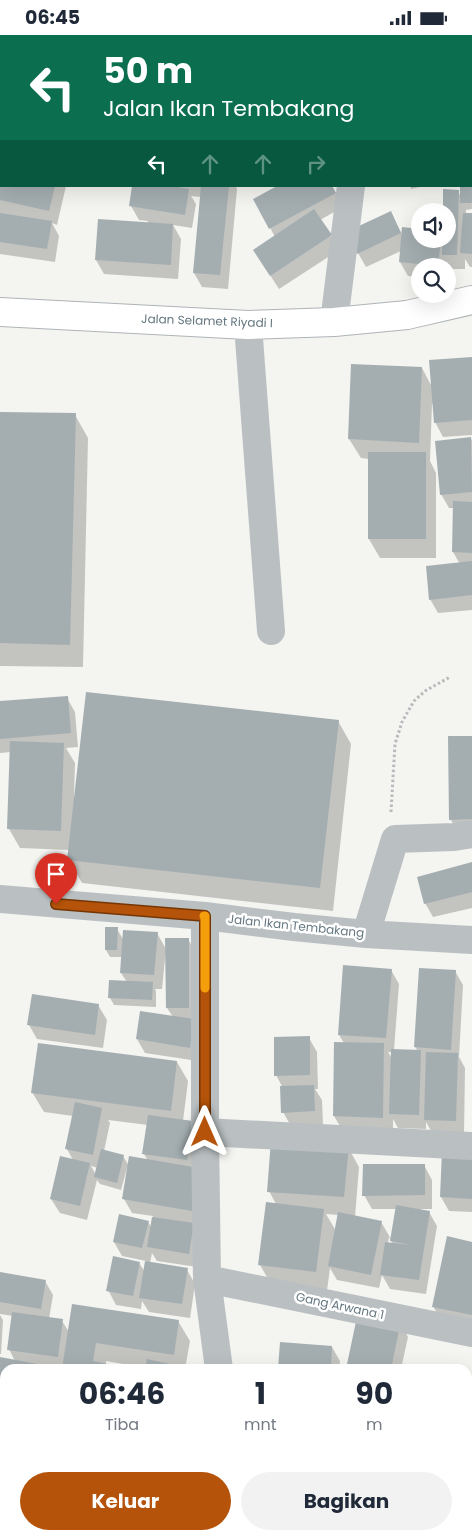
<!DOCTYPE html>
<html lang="id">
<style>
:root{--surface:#fff;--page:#f2f2f3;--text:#1f2937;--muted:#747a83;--accent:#b45309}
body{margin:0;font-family:Poppins,sans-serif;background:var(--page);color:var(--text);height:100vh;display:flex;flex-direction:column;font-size:19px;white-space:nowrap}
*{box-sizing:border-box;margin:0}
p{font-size:16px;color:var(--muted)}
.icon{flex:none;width:28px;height:28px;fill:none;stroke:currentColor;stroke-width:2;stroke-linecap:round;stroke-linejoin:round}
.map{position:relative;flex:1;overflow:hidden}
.panel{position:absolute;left:0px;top:1329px;width:472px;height:176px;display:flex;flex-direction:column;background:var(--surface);border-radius:15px 15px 0 0;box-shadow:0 5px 20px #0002}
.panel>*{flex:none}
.banner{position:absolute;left:0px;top:0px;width:472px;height:152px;box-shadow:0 5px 20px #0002;background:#0b6e4f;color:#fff;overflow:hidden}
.fabs{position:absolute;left:411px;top:168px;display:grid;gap:10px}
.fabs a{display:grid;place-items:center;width:45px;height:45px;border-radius:50%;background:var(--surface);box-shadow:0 5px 20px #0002;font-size:25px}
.pin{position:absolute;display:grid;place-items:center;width:42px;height:42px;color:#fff;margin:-51px -21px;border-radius:50% 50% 50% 0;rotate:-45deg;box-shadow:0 0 5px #0007}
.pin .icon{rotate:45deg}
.me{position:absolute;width:55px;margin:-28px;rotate:0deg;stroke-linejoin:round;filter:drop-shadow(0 0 4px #0008)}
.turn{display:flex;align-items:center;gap:18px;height:105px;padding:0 20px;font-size:22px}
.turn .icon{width:65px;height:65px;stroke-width:2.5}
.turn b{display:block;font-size:35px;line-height:42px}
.lanes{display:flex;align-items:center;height:48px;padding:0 20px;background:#0003;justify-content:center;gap:25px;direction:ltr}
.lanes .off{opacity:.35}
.eta{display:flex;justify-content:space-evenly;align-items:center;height:85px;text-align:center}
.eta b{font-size:30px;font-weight:700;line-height:35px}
.primary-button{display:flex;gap:10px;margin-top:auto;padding:10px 20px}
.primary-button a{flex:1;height:58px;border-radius:30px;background:var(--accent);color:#fff;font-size:20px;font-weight:700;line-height:58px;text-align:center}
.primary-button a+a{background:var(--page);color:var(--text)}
.status{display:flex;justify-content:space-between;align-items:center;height:35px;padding:0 25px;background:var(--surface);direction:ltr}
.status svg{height:14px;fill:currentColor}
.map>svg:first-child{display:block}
</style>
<div class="status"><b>06:45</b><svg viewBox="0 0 49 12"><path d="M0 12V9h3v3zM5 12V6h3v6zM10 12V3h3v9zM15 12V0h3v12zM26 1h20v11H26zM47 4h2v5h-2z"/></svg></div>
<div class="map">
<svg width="472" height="1504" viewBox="0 0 472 1504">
<rect width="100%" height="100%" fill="#f4f4f1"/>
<path fill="#0003" fill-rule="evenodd" d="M0,0H18V1H1V151H66L57,190L52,188L59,201L55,227L0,219Z
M29,0H65V1H29Z
M216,0H246V1H217Z
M471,2H472V60H471Z
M471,82H472V102L471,98Z
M471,132L472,174L466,175V179L472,180V232H470L465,224V234H451L447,227V231H420V242L408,241L400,227L401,216L366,232L358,218L390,178L403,201L420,195V204H448V176H444V156H458L461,162L471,151Z
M134,151H236L237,154L228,254L202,252L194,238L201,162L191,161L196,169L192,193L173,190L181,204L178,244L104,239L96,225L147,188L148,186L139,185L131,171Z
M332,151L343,172L320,185L339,215L279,254L254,215L275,202L255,164Z
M410,151H424L411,154Z
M472,323V400L443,402L435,387L434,369H432L430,426L436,438V523H380L369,504V424L361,423L349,404L353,330L422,333L432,352Z
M0,378L75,380L88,403L83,632L0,631Z
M471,403L472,406V575L438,578L430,564L460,529L453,517L454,473H449L441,459Z
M67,663L75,677L78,712L66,713L75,728L74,761L338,686L351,709L333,876L82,848L69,825L70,815L20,813L9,794L11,717L0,718V668Z
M472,702V798L459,799L451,785Z
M472,829V873L433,882L425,868Z
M106,893L117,894L123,904L157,898L166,914L162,954H155L156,956V972L114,970L110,963L127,947L121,938L122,922H110L106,915Z
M188,904L196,918L198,1026L145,1018L137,1004L173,982L167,973V905Z
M391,935L399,949L394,1015L418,1016L415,1012L455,936L463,950L459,1022L465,1033L464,1100L433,1099L426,1087V1094L398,1093L393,1084V1102L345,1100L334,1081L336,1008H344L339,1000ZM388,1017H392V1024Z
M98,970L107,985L103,1013L37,1004L29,990Z
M309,1003L317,1017L318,1054H315L322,1065L323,1090L291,1091L283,1077V1053L276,1040Z
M177,1027L188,1046L183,1086L192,1087L197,1232L157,1226L152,1218L150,1228L187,1235L195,1249L190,1283L149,1277L142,1266L141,1274L116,1270L108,1255L139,1228L145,1237L146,1226L122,1221L114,1207L148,1187L152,1193L153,1181L132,1178L124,1164L129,1133H127L121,1155L100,1149L97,1145L87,1185L60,1178L51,1164L73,1125L67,1114L73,1081L44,1077L32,1057ZM108,1085L148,1090L144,1119L148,1126L129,1131L123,1121L104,1116L110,1088ZM91,1131L98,1133L96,1140Z
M348,1112L359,1132L355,1182L381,1187L391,1204L396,1174H372L364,1160L424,1130L432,1145V1174H419L429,1177L437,1191L426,1259L390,1254L382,1240L379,1253L337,1245L330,1233L327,1256L271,1249L260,1230L276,1169L269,1156ZM326,1179L339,1180L336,1196ZM389,1202L393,1209L388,1208Z
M472,1119V1177L449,1176L441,1162Z
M472,1208V1297L444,1291L433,1271Z
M0,1238L45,1246L53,1260L49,1284L62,1286L69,1297L178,1286L190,1306L185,1334L146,1333L106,1326V1330L130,1334H5V1442L0,1441V1324L15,1326L9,1314L13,1281L0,1279Z
M0,1280L3,1285L1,1319H0Z
M400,1287L408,1302L401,1334H347Z
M332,1312L340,1326L339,1334H279Z
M468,1356L472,1363V1401L468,1417Z
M0,1446L5,1447V1468L0,1467Z
M0,1472L5,1474V1500H6L5,1504H0Z
M144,1500H240L239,1504H155Z
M320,1500L392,1501L446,1500L445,1504H333Z"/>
<path fill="#a4aeb1" d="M0,151H55L49,176L0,165Z
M132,151H173L189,154L185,180L129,171Z
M201,151H229L220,240L193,238Z
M277,151H332L336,158L269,194L253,164Z
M460,151H472V168H460Z
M443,154L459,155L457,220H442V204H448V176H443Z
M314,174L332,200L270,241L253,215Z
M391,176L401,198L357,219L346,197Z
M0,178L52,186L47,214L0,207Z
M463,178H472V219L460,218Z
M98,184L173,189L171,230L95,225Z
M402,192L420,194V204H441L438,231L399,227Z
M472,322V385L434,388L429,325Z
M351,329L422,332L419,408L348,404Z
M0,377L76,378L70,610L0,608Z
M471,402L472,457L440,460L435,406Z
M368,417H426V504H368Z
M453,466L472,467V518L452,517Z
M472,526V560L429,565L426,531Z
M86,657L339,685L320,853L67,825Z
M68,661L71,698L0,704V666Z
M448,701H472V784L449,785Z
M10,706L64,708L61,796L7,794Z
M472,827V857L424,869L417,842Z
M105,892H118L117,915H105Z
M123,895L158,897L154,940L120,938Z
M165,903H189V973H166Z
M343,930L392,934L386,1003L338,1000Z
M419,933L456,935L451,1015L414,1012Z
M109,945L153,947L152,965L108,963Z
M32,959L99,969L95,1000L27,990Z
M140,976L194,984L190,1013L136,1004Z
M310,1001V1040L274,1041V1002Z
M334,1007L384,1008L383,1083L333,1081Z
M38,1008L177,1026L171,1076L31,1058Z
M391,1014L421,1015L419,1080L389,1079Z
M426,1017L458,1018L456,1086L424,1085Z
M314,1050L315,1076L281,1078L280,1051Z
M75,1067L102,1073L93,1120L65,1114Z
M148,1080L193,1086L187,1125L142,1119Z
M271,1105L349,1111L344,1162L267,1157Z
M101,1114L124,1120L117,1148L94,1142Z
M442,1116L472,1118V1164L440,1162Z
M60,1121L90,1128L80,1171L50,1164Z
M129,1121L199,1133L192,1176L122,1164Z
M363,1129H425V1160L362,1161Z
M266,1167L324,1174L316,1237L258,1230Z
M396,1170L430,1176L419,1245L380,1240L385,1207L411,1210L390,1206Z
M338,1177L382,1186L371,1240L328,1231Z
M119,1179L149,1186L142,1213L113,1207Z
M152,1182L194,1188L189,1219L147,1212Z
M447,1201L472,1207V1280L432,1272Z
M113,1221L140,1227L133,1261L106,1256Z
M145,1226L188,1233L182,1269L139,1263Z
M0,1237L46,1245L41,1274L0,1267Z
M72,1269L179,1285L174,1320L96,1308L93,1326L131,1334H62Z
M12,1277L63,1284L58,1322L7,1315Z
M358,1277L401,1286L391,1334H346Z
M280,1307L332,1311L331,1334H278Z
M0,1322L58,1333V1334H5V1349L0,1348Z
M147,1324L187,1333V1334H145Z
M0,1353H5V1377L0,1376Z
M0,1384L5,1385V1407L0,1405Z
M0,1411L5,1412V1437L0,1435Z
M0,1444L5,1446V1463L0,1461Z
M0,1471L5,1472V1484L1,1500Z
M93,1500H135L134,1504H92Z
M202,1500H225L224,1504H214Z
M391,1500H434L433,1504H389Z"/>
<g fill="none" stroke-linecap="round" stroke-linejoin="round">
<defs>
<path id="major" d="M0,277L248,290L334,287L407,280L472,265"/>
</defs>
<use href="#major" stroke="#aeb4b7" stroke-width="30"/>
<path stroke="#b7babc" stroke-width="3" stroke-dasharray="2.5 2.5" stroke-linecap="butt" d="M391,777L395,709L402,687L414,666L425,656L450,642"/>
<path stroke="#bac0c2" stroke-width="28" d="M73,0L75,1
M312,0L313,1
M334,287L351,151
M248,290L271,596
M0,864L205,881L294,892L366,899L472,905
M205,881V1097L207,1244L219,1334
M366,899L395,804L454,802L472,799
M205,1097L472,1111
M207,1244L472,1298
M252,1500L256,1504"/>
<use href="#major" stroke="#fff" stroke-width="28"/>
</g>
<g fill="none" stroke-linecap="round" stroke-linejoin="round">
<defs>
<path id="route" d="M56,869L205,881V1097"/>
</defs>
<use href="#route" stroke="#753606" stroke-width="12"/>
<use href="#route" stroke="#b45309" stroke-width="9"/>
<path stroke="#f59e0b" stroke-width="9" d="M204,881H205V953"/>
</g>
<g text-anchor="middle" stroke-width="5" stroke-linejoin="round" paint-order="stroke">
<g font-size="12" fill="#647780" stroke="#fff">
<text transform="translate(207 286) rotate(2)" y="4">Jalan Selamet Riyadi I</text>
<text transform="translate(296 891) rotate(6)" y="4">Jalan Ikan Tembakang</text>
<text transform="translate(340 1271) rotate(12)" y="4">Gang Arwana 1</text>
</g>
</g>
</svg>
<div class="fabs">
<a><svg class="icon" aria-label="sound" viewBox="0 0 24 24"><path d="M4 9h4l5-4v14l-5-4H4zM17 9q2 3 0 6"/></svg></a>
<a><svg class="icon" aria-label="search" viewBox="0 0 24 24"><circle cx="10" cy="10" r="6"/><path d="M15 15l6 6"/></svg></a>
</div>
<div class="pin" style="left:56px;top:869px;background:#d93025"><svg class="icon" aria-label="arrive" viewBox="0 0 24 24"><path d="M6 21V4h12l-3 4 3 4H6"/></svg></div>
<svg class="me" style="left:205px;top:1097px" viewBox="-20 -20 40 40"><path d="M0-17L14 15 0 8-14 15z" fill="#b45309" stroke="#fff" stroke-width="4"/></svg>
<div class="banner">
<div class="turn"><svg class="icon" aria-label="left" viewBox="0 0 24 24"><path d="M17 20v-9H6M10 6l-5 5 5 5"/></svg><div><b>50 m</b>Jalan Ikan Tembakang</div></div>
<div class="lanes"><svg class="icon" aria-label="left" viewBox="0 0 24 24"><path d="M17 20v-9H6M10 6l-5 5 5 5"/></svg><svg class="icon off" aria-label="ahead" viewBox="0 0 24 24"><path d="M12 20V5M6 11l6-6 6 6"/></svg><svg class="icon off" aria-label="ahead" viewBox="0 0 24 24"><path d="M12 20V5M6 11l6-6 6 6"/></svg><svg class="icon off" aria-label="right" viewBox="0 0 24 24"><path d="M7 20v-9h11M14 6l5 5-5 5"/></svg></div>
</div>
<section class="panel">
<div class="eta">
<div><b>06:46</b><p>Tiba</p></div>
<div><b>1</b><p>mnt</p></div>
<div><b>90</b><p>m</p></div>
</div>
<div class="primary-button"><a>Keluar</a><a>Bagikan</a></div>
</section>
</div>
